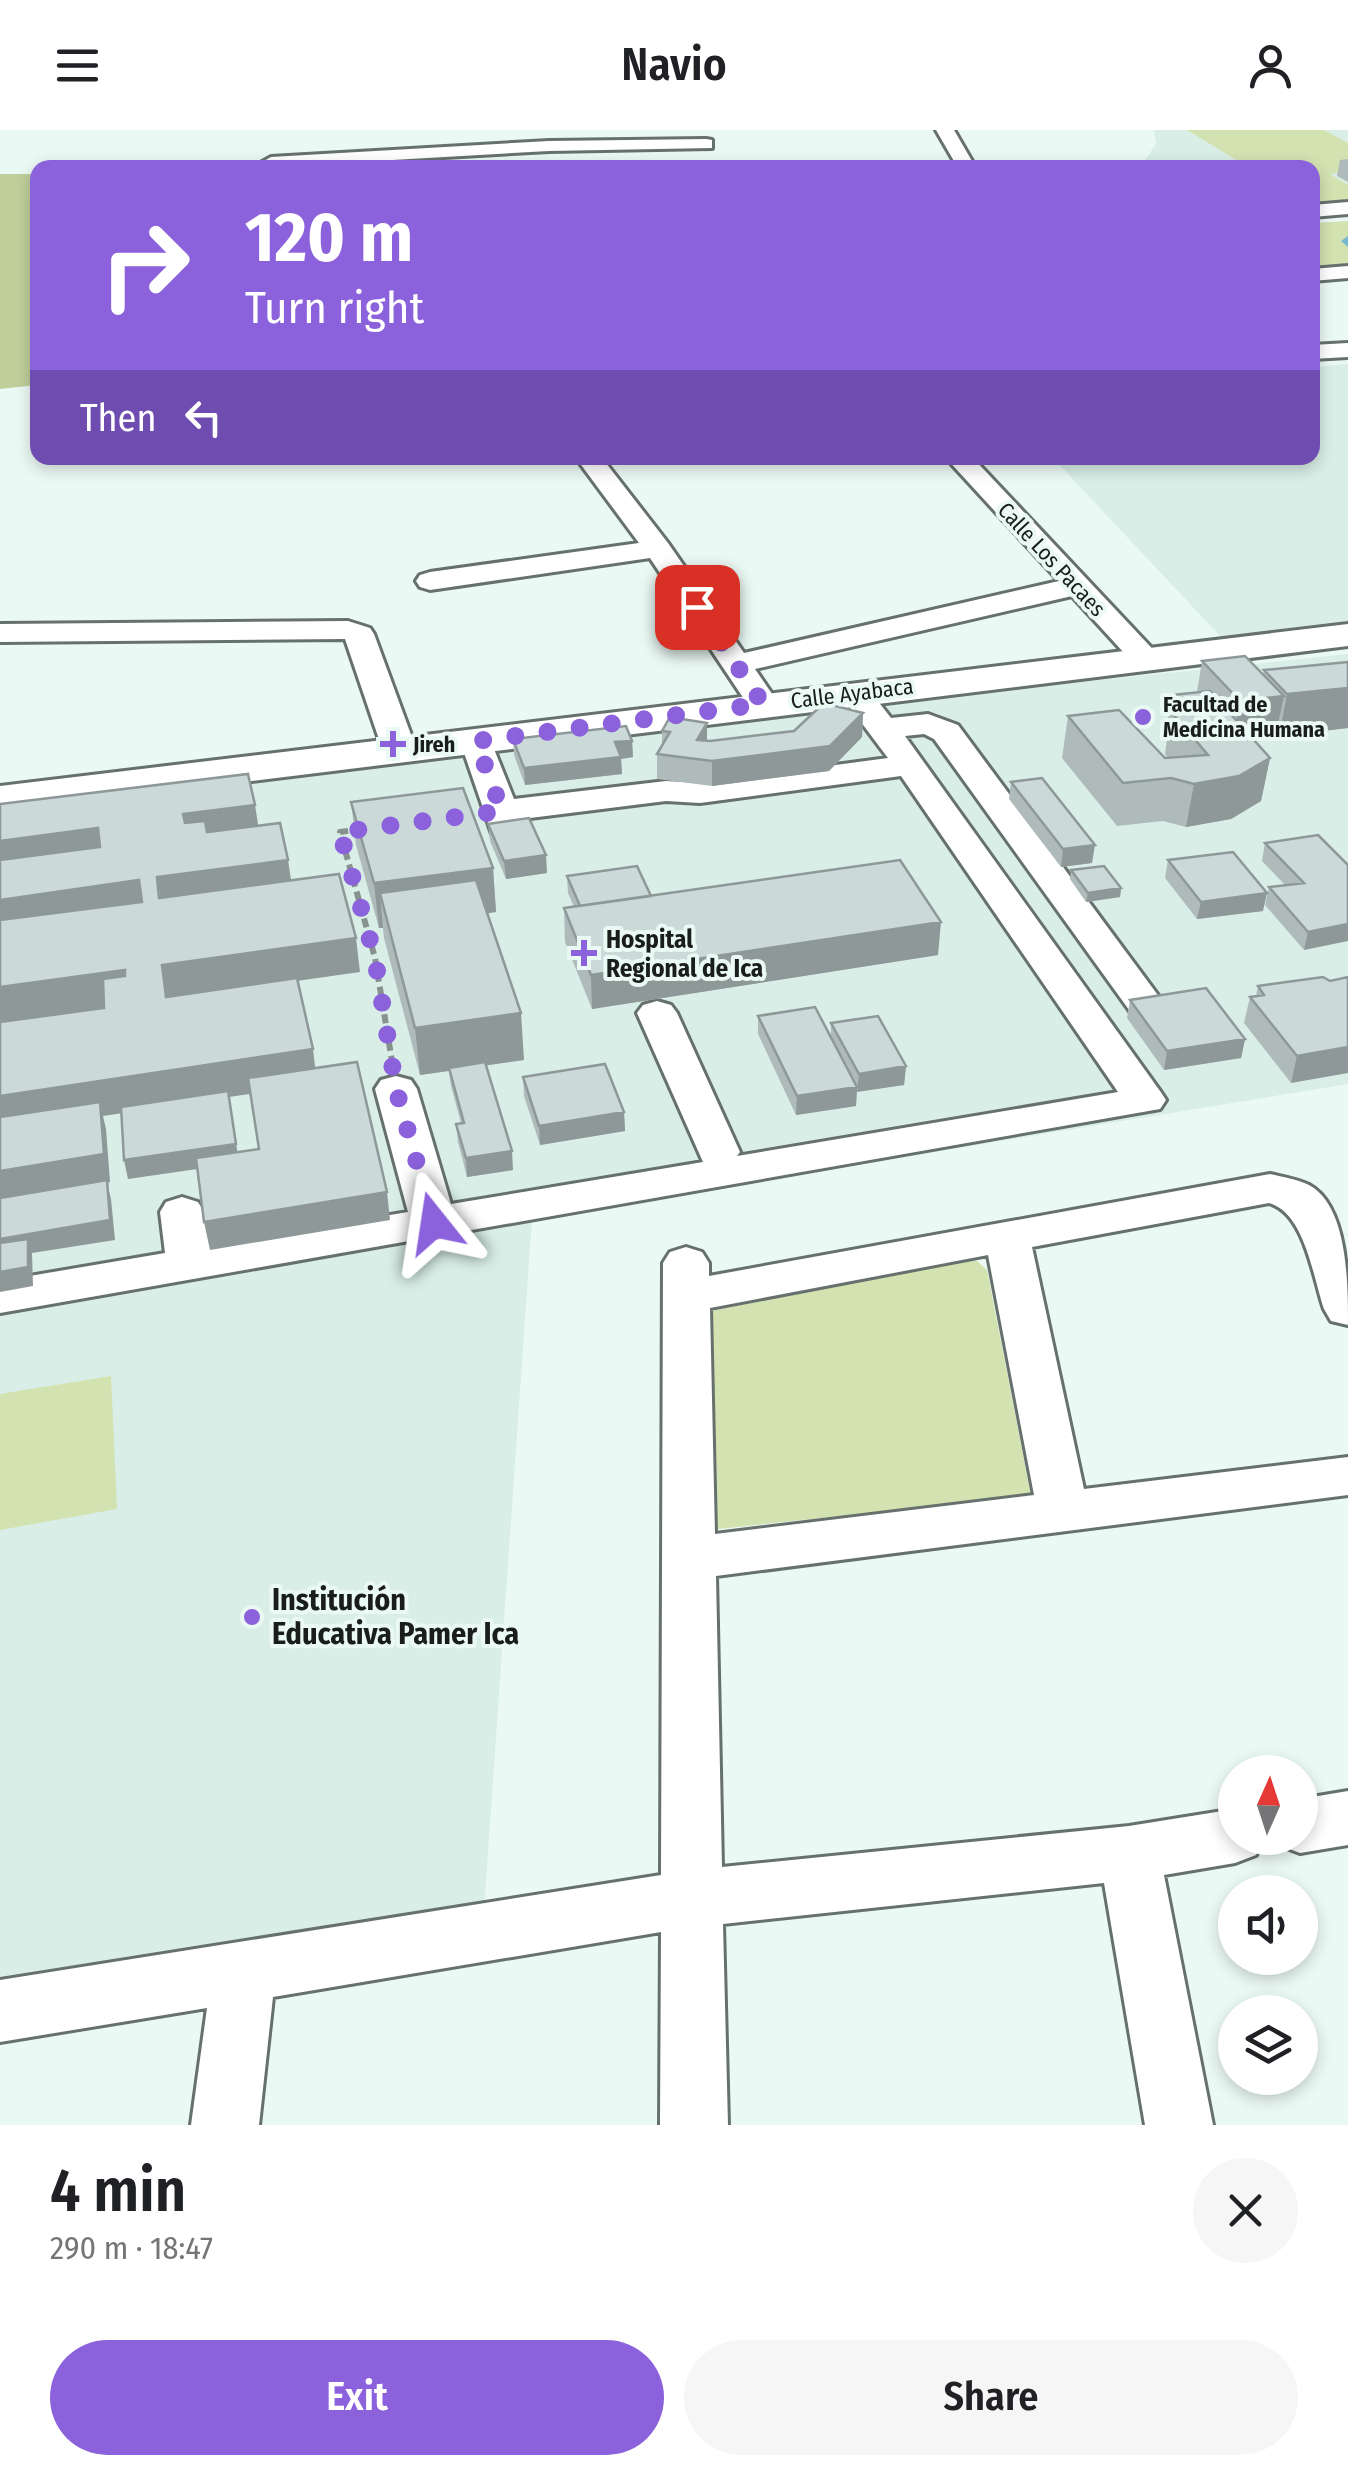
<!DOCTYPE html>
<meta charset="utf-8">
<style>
:root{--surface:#fff;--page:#f6f6f6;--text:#202124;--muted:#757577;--accent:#8b61dc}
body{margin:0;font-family:"Fira Sans Condensed",sans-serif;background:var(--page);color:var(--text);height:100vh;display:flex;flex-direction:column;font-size:38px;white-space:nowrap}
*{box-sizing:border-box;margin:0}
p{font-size:32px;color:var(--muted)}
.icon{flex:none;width:55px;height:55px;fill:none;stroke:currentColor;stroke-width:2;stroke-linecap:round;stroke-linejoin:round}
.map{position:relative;height:1995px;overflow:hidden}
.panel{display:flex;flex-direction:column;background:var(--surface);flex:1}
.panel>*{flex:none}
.banner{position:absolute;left:30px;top:30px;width:1290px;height:305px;border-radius:20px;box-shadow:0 5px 15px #0003;background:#8b61dc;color:#fff;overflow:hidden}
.needle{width:65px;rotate:3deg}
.buttons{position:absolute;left:1218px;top:1625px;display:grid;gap:20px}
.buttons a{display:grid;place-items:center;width:100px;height:100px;border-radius:50%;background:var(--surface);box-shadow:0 5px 15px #0003;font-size:50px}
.pin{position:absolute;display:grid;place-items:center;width:85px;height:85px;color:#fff;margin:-42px;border-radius:20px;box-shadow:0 5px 15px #0006}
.me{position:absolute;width:110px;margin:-55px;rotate:345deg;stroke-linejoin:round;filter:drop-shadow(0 0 8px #0008)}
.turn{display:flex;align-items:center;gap:35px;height:210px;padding:0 50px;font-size:45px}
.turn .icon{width:130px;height:130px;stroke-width:2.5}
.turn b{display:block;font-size:70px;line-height:85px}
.then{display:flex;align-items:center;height:95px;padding:0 50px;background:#0003;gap:20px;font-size:38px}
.round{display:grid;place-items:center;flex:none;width:105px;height:105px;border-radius:52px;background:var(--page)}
.headline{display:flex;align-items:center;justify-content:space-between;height:170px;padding:0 50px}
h1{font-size:60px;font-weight:600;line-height:75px}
.primary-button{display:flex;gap:20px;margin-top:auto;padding:20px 50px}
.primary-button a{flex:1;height:115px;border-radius:60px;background:var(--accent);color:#fff;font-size:40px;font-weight:600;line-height:115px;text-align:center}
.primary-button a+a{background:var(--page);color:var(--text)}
header{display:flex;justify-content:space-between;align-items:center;height:130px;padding:0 50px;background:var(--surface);font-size:45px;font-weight:600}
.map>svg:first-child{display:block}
</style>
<header><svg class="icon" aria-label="menu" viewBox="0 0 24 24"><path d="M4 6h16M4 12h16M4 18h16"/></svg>Navio<svg class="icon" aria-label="person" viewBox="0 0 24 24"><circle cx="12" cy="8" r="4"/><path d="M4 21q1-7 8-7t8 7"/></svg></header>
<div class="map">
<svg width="1348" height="1995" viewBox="0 0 1348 1995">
<rect width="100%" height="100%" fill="#ebf9f4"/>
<path fill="#d8eee6" d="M1154,0H1348V75L1313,78L1312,38H1198L1194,34L1140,37L1156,14Z
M1348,234V491L1220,506L1053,328H1312L1313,237Z
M1348,524V954L532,1088L483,1795L0,1867V681L966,564Z"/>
<path fill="#d3e2b1" d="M1187,0H1324L1348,13V42L1330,44L1348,55V73L1313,75L1312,38L1248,37Z
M1348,91V136L1313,138V93Z
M964,1130L977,1131L987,1140L1031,1366L699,1401L696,1184Z
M111,1246L117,1379L0,1400V1264Z"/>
<path fill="#bfcf9a" d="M0,44H37V255L0,259Z"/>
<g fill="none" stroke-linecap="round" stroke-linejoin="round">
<path fill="#76b7cd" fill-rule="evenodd" d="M1348,106V117L1341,111Z"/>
<defs>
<path id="minor" d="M936,0H954L976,38H958Z
M706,9L712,10V18L549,21L271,37L262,32L271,27L549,11Z
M1348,72V84L1312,87V75Z
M1348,136V148L1312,151V139Z
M1348,213V227L1312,229V215Z
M576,328H602L668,413L744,523L1059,451L946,328H973L1162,529L1158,536H1136L1072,466L755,539L779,574L774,581H752L650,428L430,460L420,457L416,451L420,445L430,442L639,413Z
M348,491L370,498L374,504L417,621L412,628H388L383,621L345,509L0,512V494Z
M855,554L866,556L891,588L928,584L958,595L1160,868L1166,876L1160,884L1146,888L1132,884L934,609L924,604L905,606L1160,961L1166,970L1160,979L0,1183V1151L165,1123L160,1082L166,1072L182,1067L198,1072L204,1082L210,1115L408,1082L375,959L381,950L396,946L411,950L417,959L451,1074L703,1032L637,883L643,875L657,871L671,875L677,883L740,1022L737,1026L1118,962L901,646L700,673L666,671L522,689L528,704L522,711L510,715L498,711L492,704L460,611L464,604H488L514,669L666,651L700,653L888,628L839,563L844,556Z
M1270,1044C1283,1047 1297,1049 1309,1055C1348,1076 1348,1153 1348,1195L1331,1191L1324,1179C1313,1147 1305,1083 1269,1073L1032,1117L1084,1359L1348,1327V1365L716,1446L722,1737L1129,1696L1235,1679V1708H1264L1256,1725L1235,1733L1164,1745L1213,1995H1145L1104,1753L723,1794L728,1995H660L661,1802L273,1867L259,1995H191L207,1878L0,1912V1850L661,1745L663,1133L670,1122L686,1117L702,1122L709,1133V1146ZM988,1125L1034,1365L715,1404L710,1178Z
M1348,1661V1715L1300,1723L1279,1715L1275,1708H1300V1669Z"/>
<path id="major" d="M1348,494V516L0,682V656Z"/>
</defs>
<use href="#minor" stroke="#66716d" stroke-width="6"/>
<use href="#major" stroke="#66716d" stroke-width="6"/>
<path stroke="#87918d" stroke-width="6" stroke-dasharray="9 5" stroke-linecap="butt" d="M362,699L340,702L375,828L392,931"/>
<use href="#minor" fill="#fff" fill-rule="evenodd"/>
<use href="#major" fill="#fff" fill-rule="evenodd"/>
</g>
<path fill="#afbbbb" d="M1348,29V52L1337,46L1340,30Z
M1202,531L1263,545L1264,540L1348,532V598L1279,606L1276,603L1275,608L1254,610L1270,628L1261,671L1231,689L1186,697L1163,691L1117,696L1062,628L1068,586L1165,628H1168L1165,624L1167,609L1165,607L1172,565L1197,562Z
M863,583L862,607L829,641L712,656L657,649V624L662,616V601L707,593V611L794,601Z
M513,609L632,611L633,627L621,629L622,644L525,655L514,625Z
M1011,652L1092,733L1061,737L1009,669Z
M351,672L493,738L496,782L487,783L524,930L486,935L513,1040L467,1047L458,1012L456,994L461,993L451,956L449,941L420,945L384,808L383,798H379L356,715Z
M488,694L547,743L506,749L490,711Z
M1265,713L1348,735L1304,820L1265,775L1269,757L1285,755L1262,731Z
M1168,730L1263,781L1197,789L1165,748Z
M1071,740L1121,758L1120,767L1086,772L1070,749Z
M567,746L651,766L938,825L592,879L565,812L564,778L574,777L568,763Z
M1323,847L1291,953L1244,893L1250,867L1256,866L1258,856Z
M1130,870L1245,909L1241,928L1164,940L1127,888Z
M758,886L831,907V893L906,936L904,955L857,961L856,976L796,985L758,904Z
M523,947L624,982L625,1001L540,1015L524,966Z"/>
<path fill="#8e9898" d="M1348,558V598L1279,606L1287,564Z
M1284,566L1275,608L1232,613L1240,571Z
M863,583L862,607L829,641L712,656V631Z
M707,593V617L697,610Z
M632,611L633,627L621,629L622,644L525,655L524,638L615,612Z
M1270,628L1261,671L1231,689L1186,697L1194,654Z
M255,675L260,707L188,716L183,684Z
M98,698L105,731L0,744V711Z
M1095,715L1092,733L1061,737L1063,719Z
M546,725L547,743L506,749L504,731Z
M288,730L293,763L166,802L157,747Z
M493,738L496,782L389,797L380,763L383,798H379L374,753Z
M139,750L146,784L0,805V770Z
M1121,758L1120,767L1086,772L1088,763Z
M1267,763L1263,781L1197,789L1201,772Z
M941,792L938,825L592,879L591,845Z
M1348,794V811L1304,820L1308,802Z
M356,808L360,842L169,869L166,867L162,835Z
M125,840L132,874L0,892V857Z
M521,883L524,930L420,945L415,898Z
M1245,909L1241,928L1164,940L1167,921Z
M1348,917V943L1291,953L1297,926Z
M313,919L317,954L229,967L239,1033L128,1049L124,1030L229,967L103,986L106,999L110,1052L107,1053L111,1069L115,1110L32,1123L33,1156L0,1162V966Z
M906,936L904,955L857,962L859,944Z
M857,957L856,976L796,985L797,966Z
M624,982L625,1001L540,1015L539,996Z
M512,1021L513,1040L467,1047L466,1028Z
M387,1062L390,1090L210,1120L204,1092Z"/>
<path fill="#cbd9d9" stroke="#8e9898" stroke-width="2.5" d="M1245,526L1284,566L1240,571L1202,531Z
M1348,532V558L1287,564L1264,540Z
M1210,561L1270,628L1239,646L1194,654L1171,648L1123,653L1068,586L1119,580L1165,628L1208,625L1172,583L1186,581L1172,565Z
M824,573L863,583L830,616L712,631L657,624L670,602L662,601L670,587L707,593L697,610L710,611L794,601Z
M626,596L632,611L615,612L621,627L524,638L513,609Z
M248,644L255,675L183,684L185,693L205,691L207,702L280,693L288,730L157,747L159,768L339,744L356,808L162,835L166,867L297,848L313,919L0,966V892L104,878L103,849L125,846V840L0,857V790L142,772L139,750L0,770V730L100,717L98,698L0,711V674Z
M1042,648L1095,715L1063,719L1011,652Z
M463,658L493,738L374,753L351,672Z
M529,688L546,725L504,731L488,694Z
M1318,705L1348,735V794L1308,802L1269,757L1304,753L1265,713Z
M1233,722L1267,763L1201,772L1168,730Z
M900,730L941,792L591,845L564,778Z
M637,736L651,766L580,776L567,746Z
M1104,736L1121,758L1088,763L1071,740Z
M476,750L521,883L415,898L380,763Z
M1323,847L1330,851L1348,847V917L1297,926L1250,867L1264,865L1258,856Z
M1206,858L1245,909L1167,921L1130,870Z
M815,877L857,957L797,966L758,886Z
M878,886L906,936L859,944L831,893Z
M357,932L387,1062L204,1092L196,1028L259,1019L248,948Z
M485,932L512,1021L466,1028L456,994L464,993L449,938Z
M605,934L624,982L539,996L523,947Z
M228,961L236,1014L124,1030L121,977Z
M100,972L104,1024L0,1041V987Z
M107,1050L110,1090L0,1109V1068Z
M28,1109V1137L0,1142V1113Z"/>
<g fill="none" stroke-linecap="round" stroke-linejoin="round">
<path stroke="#8b61dc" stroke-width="18" stroke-dasharray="0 32.4" d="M434,1093L396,959L375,828L340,702L502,681L476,611L763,574L697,477"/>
</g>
<g fill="#8b61dc" stroke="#ebf9f4" stroke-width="4">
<circle cx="1143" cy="587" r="10"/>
<path d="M388 599h10v10h10v10h-10v10h-10v-10h-10v-10h10z"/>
<path d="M579 808h10v10h10v10h-10v10h-10v-10h-10v-10h10z"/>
<circle cx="252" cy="1487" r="10"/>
</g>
<g text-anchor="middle" stroke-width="8" stroke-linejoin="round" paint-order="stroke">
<g font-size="22" fill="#191e1c" stroke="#ebf9f4">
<text transform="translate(1052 429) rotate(47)" y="8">Calle Los Pacaes</text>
<text transform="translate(852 563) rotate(-7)" y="8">Calle Ayabaca</text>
</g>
<g font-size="22" font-weight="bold" fill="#191e1c" stroke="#ebf9f4" text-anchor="start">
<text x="1163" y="582">Facultad de<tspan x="1163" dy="25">Medicina Humana</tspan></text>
<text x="413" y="622">Jireh</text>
</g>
<g font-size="25" font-weight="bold" fill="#191e1c" stroke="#ebf9f4" text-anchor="start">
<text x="606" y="818">Hospital<tspan x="606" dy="29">Regional de Ica</tspan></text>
</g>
<g font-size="30" font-weight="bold" fill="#191e1c" stroke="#ebf9f4" text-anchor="start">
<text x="272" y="1480">Institución<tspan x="272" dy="34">Educativa Pamer Ica</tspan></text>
</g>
</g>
</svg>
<div class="buttons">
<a><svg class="needle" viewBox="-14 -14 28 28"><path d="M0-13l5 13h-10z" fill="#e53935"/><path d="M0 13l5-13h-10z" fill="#757577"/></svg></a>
<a><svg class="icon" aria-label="sound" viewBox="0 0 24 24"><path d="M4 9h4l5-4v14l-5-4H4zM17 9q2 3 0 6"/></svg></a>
<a><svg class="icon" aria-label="layers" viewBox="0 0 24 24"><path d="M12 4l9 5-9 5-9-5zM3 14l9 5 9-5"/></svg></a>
</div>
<div class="pin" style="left:697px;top:477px;background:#d93025"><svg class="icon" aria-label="arrive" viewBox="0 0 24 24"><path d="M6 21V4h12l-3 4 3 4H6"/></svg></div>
<svg class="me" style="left:434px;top:1093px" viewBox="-20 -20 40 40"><path d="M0-17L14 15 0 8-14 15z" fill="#8b61dc" stroke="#fff" stroke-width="4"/></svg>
<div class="banner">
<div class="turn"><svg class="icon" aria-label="right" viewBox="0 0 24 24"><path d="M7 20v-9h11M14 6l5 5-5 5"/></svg><div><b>120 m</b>Turn right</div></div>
<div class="then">Then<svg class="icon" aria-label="left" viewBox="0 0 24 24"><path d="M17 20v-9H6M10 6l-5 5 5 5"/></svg></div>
</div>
</div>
<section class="panel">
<div class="headline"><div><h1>4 min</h1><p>290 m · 18:47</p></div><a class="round"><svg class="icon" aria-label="close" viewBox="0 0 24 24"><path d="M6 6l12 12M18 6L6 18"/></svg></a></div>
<div class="primary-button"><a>Exit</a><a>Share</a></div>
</section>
